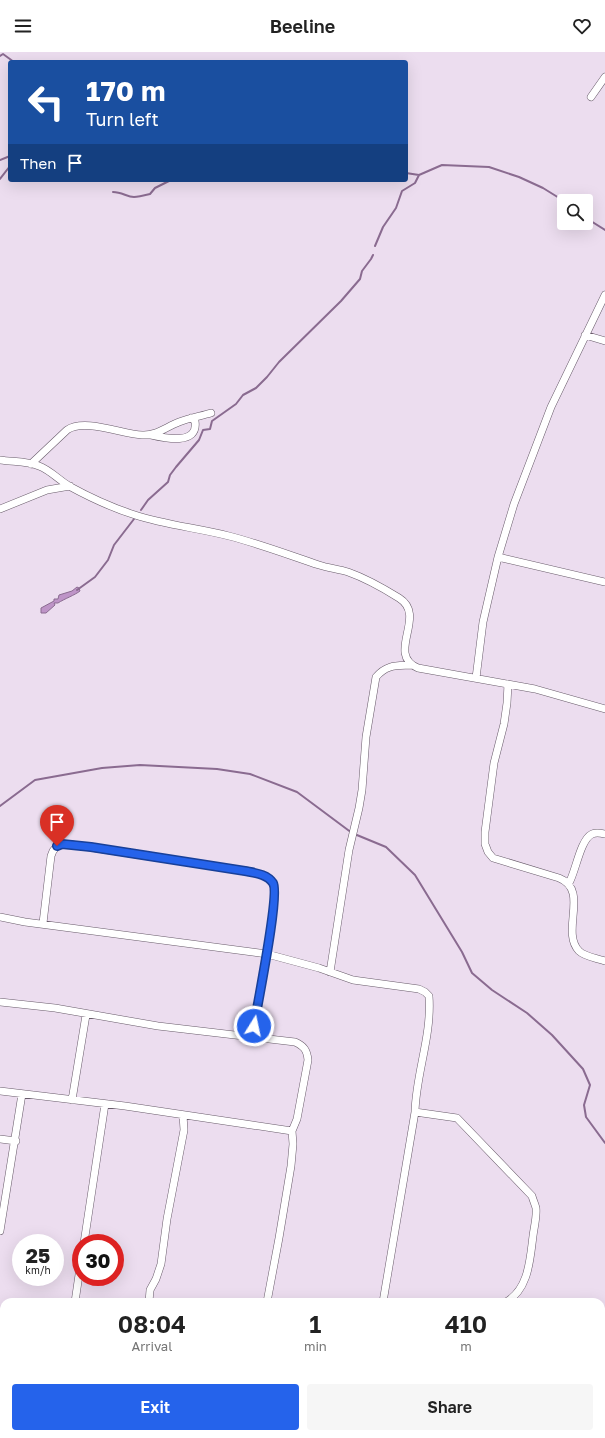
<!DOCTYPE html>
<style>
:root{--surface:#fff;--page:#f6f6f6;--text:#222;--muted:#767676;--accent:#2563eb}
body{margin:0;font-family:"Golos Text",sans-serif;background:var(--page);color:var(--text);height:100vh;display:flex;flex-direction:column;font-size:15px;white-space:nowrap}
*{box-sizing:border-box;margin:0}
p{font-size:13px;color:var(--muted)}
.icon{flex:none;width:22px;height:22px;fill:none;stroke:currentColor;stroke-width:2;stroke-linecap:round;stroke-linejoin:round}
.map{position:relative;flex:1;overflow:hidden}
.details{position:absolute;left:0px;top:1246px;width:605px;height:140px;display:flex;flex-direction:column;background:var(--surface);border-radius:12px 12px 0 0;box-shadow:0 4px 16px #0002}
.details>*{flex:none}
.top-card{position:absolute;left:8px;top:8px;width:400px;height:122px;border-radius:4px;box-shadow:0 4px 16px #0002;background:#1a4fa0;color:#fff;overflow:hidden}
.tools{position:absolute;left:557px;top:142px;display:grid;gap:8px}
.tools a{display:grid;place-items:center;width:36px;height:36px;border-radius:4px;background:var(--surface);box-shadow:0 4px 16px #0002;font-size:20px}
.speed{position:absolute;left:12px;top:1182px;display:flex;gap:8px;font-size:20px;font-weight:700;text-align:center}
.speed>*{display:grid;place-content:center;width:52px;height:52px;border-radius:50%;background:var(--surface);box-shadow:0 4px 16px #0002;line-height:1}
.speed small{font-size:10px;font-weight:400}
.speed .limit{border:6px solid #d22;background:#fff;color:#111}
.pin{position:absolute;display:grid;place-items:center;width:34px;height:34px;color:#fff;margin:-41px -17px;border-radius:50% 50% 50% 0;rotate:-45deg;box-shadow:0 0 4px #0007}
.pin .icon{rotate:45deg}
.me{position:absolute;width:44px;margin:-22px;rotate:10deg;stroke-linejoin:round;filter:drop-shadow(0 0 3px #0008)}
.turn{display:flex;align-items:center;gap:14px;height:84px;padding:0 12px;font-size:18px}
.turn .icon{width:52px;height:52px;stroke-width:2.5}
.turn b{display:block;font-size:28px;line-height:34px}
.then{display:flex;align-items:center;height:38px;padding:0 12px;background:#0003;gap:8px;font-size:15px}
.eta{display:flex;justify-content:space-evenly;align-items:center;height:68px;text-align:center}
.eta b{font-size:24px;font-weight:600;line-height:28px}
.button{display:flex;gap:8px;margin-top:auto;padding:8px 12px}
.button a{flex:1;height:46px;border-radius:4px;background:var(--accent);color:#fff;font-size:16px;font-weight:600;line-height:46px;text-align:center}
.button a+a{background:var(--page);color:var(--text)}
header{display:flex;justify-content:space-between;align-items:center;height:52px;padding:0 12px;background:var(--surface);font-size:18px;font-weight:600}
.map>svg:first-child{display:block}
</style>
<header><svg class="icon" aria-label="menu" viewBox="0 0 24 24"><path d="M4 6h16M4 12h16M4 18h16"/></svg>Beeline<svg class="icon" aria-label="heart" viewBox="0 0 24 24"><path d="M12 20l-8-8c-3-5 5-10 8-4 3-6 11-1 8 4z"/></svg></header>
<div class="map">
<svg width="605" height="1386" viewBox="0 0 605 1386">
<rect width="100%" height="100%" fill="#ecddef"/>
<path fill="#be94c7" stroke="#8a6b90" d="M77,535L79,536L80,539C75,543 64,547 58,551H54L55,553L46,561H41V556L54,549V547H58L59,543L72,539Z"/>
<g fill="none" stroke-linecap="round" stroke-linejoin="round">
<path stroke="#8a6b90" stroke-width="2" d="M0,4L3,2L14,10
M0,108L10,104
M406,121L419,123L442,113L489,115L519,125L543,136L564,149
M0,127L10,114
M113,140C122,140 127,145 134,145C137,145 146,143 150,142L155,136L171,128
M586,166L605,178
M375,194L383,175L396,156L402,139L415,131L419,123
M141,458L148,448L168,430L170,423L176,415L199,388L203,378L210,377L212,369L236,352L243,343L256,336L267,325L279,310L341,249L360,227L362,219L371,207L373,203
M77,538L95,525L108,508L114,493L134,467
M0,754L35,728L102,716L140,713L217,717L250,722L297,740L352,781L386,795L415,823L462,900L472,921L492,938L527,961L552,983L583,1017L590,1033L584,1053L586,1065L605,1091"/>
<path stroke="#be94c7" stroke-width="11" d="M601,1305L605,1303
M467,1386L470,1382"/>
<defs>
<path id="minor" d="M591,45L605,25
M585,283L605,289
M151,383C164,386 199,394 195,369L191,366
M0,408C13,410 27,409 39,414C50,418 59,428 69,434C89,445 113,456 135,463C166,473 198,476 229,484C260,492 289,503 319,513C328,516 338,517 348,520C365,526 383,536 399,546C428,564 385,602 418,616L535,637L605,657
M31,412L67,378C84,366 122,382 142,383C156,384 166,375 179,370C189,366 201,364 211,361
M0,457L47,438L70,434
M498,505L605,530
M476,626L483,570L498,505L514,452L551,355L605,243
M508,632L507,651L504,672L494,711L485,780V792L488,800L493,806L559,826C590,838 560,879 579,899C585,905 597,906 605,909
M569,831C576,819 580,788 592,782C596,780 601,781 605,782
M0,865L25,870L267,902L319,916L353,928L419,937L425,940L429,944C432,984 416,1021 415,1060L383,1250
M43,871L51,804L53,799L57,794L62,792H68L245,819C255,821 267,822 273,831C280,842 257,954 254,974L248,984
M330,920L349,798L359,756L362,738L366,685L376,625C387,612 397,614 412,613
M0,950L55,956L158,974L295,990C304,994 307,998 308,1008L297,1067L292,1079L293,1092L291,1114L279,1186L267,1250
M0,1039L125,1054L292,1079
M72,1048L86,963
M415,1060L457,1066L532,1144C533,1148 535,1152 536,1156C537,1165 534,1175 533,1184C530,1207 529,1237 506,1250
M0,1087L16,1089
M0,1179L22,1042
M84,1191L105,1052
M75,1250L81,1209
M149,1250L150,1238L156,1227L161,1212L167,1167L184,1078L183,1063
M0,1310L4,1311
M247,1386L248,1382
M362,1386V1382"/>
</defs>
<use href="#minor" stroke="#685b6a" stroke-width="8"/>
<use href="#minor" stroke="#fff" stroke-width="7"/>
</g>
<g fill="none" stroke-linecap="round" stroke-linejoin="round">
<defs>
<path id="route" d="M57,794L62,792L91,795L245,819C255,821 267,822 273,831C280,842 257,954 254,974"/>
</defs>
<use href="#route" stroke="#184099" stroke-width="10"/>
<use href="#route" stroke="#2563eb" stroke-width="7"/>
</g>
</svg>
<div class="tools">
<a><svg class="icon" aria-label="search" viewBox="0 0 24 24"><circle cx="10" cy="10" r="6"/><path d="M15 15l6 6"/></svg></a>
</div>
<div class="speed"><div>25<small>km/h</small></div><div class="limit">30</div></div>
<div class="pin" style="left:57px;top:794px;background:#d93025"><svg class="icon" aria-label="arrive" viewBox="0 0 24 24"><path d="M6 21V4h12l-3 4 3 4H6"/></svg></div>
<svg class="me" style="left:254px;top:974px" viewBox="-20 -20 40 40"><circle r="17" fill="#2563eb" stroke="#fff" stroke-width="3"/><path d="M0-11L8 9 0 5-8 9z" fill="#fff"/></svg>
<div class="top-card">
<div class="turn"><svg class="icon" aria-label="left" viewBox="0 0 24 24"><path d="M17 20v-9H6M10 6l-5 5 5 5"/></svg><div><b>170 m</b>Turn left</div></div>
<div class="then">Then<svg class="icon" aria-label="arrive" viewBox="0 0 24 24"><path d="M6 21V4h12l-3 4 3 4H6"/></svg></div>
</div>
<section class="details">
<div class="eta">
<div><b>08:04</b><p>Arrival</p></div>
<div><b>1</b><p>min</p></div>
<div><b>410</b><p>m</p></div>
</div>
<div class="button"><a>Exit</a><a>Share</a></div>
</section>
</div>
